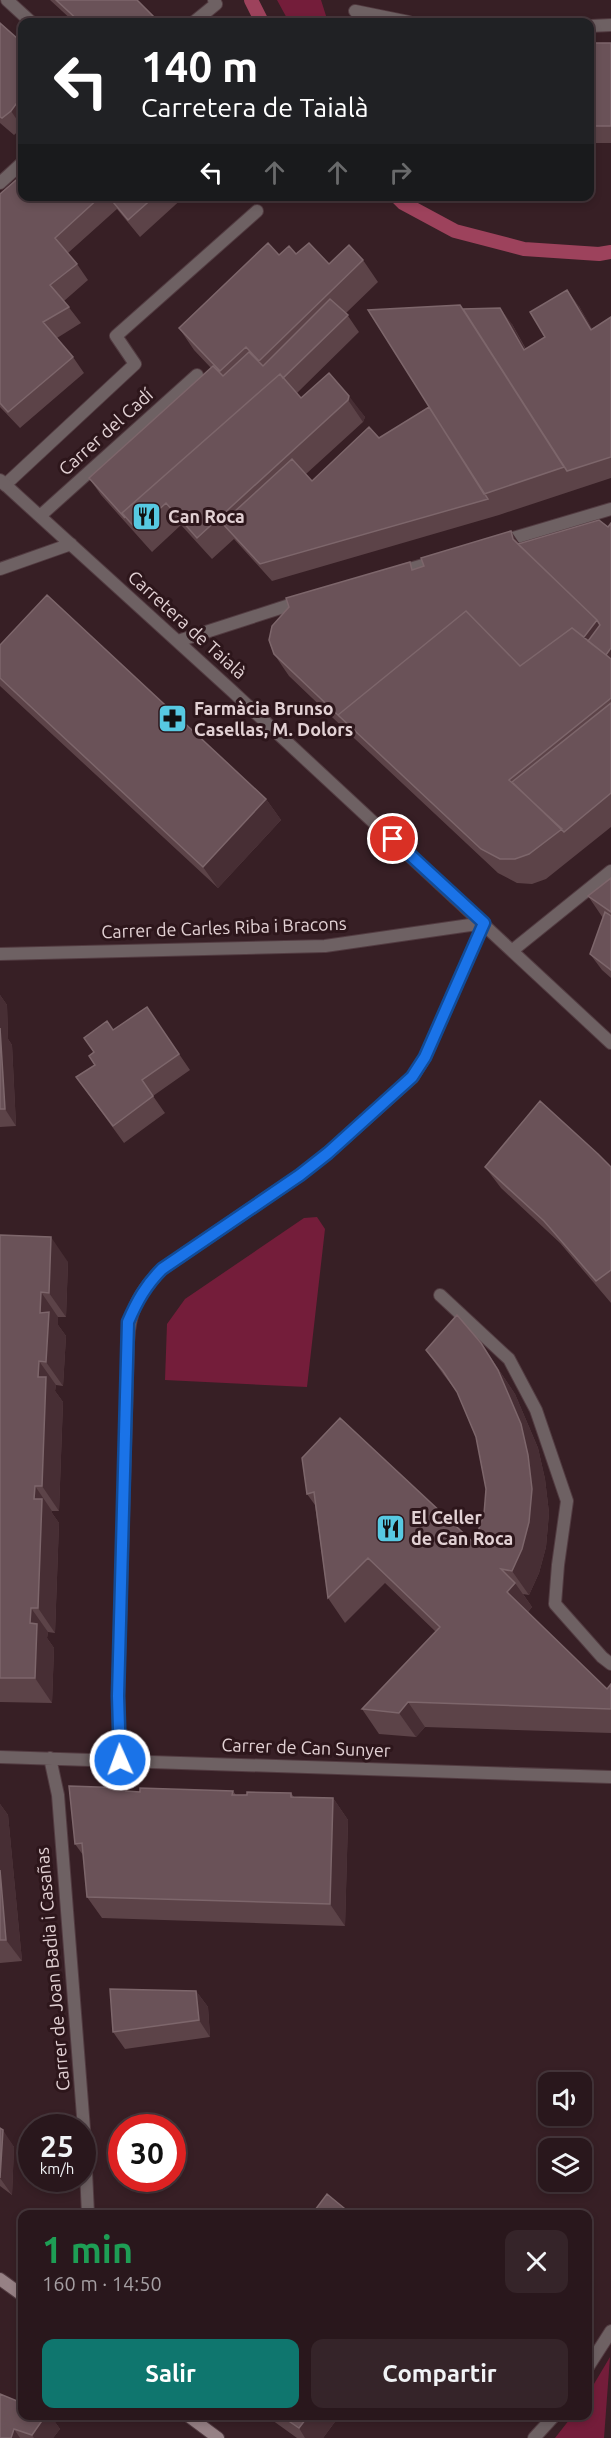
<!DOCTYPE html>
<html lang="es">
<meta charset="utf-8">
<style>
:root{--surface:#29171c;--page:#352429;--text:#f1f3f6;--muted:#a59fa3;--line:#45363b;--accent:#0f766e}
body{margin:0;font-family:Ubuntu,sans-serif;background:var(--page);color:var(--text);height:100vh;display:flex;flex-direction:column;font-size:22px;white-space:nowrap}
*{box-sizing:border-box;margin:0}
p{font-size:20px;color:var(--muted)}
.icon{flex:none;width:33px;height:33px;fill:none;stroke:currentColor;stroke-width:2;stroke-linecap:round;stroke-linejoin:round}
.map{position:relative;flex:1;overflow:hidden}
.details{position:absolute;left:18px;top:2210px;width:574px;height:210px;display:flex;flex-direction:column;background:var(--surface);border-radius:12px;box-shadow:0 3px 9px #0003,0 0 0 2px var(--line)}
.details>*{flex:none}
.banner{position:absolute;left:18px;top:18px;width:576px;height:183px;border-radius:12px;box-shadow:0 3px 9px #0003,0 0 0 2px var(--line);background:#202124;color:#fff;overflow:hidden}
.fabs{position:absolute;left:538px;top:2072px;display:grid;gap:12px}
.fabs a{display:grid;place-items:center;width:54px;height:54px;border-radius:12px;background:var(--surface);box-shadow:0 3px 9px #0003,0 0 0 2px var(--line);font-size:30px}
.speed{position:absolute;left:18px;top:2114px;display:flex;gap:12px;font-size:30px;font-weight:700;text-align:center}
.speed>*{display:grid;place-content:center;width:78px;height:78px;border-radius:50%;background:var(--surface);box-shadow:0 3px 9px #0003,0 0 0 2px var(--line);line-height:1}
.speed small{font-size:15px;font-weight:400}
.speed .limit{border:9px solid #d22;background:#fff;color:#111}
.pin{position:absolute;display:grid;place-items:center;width:51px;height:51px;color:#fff;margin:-26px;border:3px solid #fff;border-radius:50%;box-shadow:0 2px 6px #0007}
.me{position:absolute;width:66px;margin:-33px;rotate:358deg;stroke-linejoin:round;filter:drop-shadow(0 0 4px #0008)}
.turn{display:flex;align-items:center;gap:21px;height:126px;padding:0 24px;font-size:27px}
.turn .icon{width:78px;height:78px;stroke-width:2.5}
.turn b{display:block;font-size:42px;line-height:51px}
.lanes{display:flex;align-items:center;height:57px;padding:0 24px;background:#0003;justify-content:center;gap:30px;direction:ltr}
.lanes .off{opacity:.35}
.round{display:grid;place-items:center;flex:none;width:63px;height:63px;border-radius:12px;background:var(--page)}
.overview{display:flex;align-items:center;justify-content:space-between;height:102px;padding:0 24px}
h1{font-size:36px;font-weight:600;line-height:45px;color:#1e9e55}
.action{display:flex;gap:12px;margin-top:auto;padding:12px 24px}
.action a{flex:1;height:69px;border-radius:12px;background:var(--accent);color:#fff;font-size:24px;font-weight:600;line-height:69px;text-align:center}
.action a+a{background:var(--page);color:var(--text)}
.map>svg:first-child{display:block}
</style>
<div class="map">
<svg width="611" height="2438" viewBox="0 0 611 2438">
<rect width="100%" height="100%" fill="#371f25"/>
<path fill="#741d3a" d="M277,0H321L328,22H289Z
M317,1217L325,1229L307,1387L165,1380L167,1324L185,1299L304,1218Z
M610,2357L604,2438H555L573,2415H588V2394Z"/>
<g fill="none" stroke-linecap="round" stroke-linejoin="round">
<path stroke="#9d425c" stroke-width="14" d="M251,0L262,22
M396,196L403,203L455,231L524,249L599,254L611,252"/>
<defs>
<path id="service" d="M5,485L135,364L116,336L257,211
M440,1295L509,1359L536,1410L567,1501L558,1565L555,1604L602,1657L611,1664"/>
<path id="pedestrian" d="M194,22L216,4L214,0"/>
<path id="minor" d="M7,0L31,22
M355,11L409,22
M590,26L611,25
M0,183L22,163
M0,480L231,690L611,1043
M40,516L197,375
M500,542L611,509
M0,569L71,544
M399,572L437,561
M178,641L302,601
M513,950L611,871
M0,954L325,946L484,923
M0,1757L611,1777
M50,1758L58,1795L84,2129L88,2214
M120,1760L118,1696L128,1343C129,1311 139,1292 162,1269L300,1175L328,1153L413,1077L425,1057L484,923
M588,2367L611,2331
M534,2438L555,2415"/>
<path id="secondary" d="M0,2279L22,2295
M187,2415L218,2438"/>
</defs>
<use href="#service" stroke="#523b41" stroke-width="14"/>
<use href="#pedestrian" stroke="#523b41" stroke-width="14"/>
<use href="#minor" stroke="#523b41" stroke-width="14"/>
<use href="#secondary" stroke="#523b41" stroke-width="14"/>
<use href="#service" stroke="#6e6163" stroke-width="12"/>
<use href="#pedestrian" stroke="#6e6163" stroke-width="12"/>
<use href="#minor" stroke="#6e6163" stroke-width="12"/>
<use href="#secondary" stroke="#968185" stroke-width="12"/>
</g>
<path fill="#5c4348" d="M50,0H137L153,16L158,22H74Z
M0,23L19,40L22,46V128L14,135L0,123Z
M590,43H611V143H590Z
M0,194L22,196H185L140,237L117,209L68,253L77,264L88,280L64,301L81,323L57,338L73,357L84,373L20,428L0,407Z
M296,254L329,264L363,260L378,282L346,313L359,332L297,393L301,398L329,373L365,417L363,422L306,474L312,481L429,407L463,309L512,324L526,349L545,337L579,306L592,329L611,317V478L499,515L272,581L234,539L212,559L181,525L152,552L101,495L89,478L211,368L194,350L179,328L279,255Z
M611,523V827L546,879L532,884L517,883L498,873L355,739L289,676L274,654L289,607L415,569L520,543L608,527Z
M0,645L266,799L281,820L218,888L0,686Z
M611,878V978L602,970L590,954L603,918L588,896Z
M0,995L7,1005L8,1039L12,1045L16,1126L0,1127Z
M147,1007L190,1070L153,1096L165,1113L124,1143L76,1077L95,1065L94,1052L113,1030Z
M485,1167H611V1303L560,1243L501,1188Z
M0,1235L68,1262L66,1317H58V1325L66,1336L63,1386L56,1385L55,1391L63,1402L59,1511H52V1513L59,1523L55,1633L48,1632L47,1638L54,1648L52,1703L0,1702Z
M481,1343L515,1394L538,1448L545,1479L549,1513L546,1547L539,1573L529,1595L523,1594L532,1607L528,1612L607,1689L611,1684V1733L425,1727L416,1737L379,1734L362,1709L436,1632L385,1583L345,1623L328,1598L315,1505L307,1494L302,1458L474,1543L484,1514L486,1489L476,1437L457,1392L443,1374L426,1350Z
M127,1788L129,1792L233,1791L236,1795L291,1793L294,1797L333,1798L348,1820L345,1926L102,1918L87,1897L83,1855L75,1844Z
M0,1804L8,1815L22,1961L0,1963Z
M196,1991L208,2007L210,2037L125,2049L113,2032Z
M0,2128L14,2147L12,2195L0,2186Z
M22,2415H50L60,2429L53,2438H0Z
M265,2415H340L323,2438H297Z"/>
<path fill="#472e34" d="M22,96V127L11,111Z
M567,290L579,306L603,347L591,330Z
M500,308L512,324L535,367L524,350Z
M349,396L365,417L363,422L348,400Z
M511,531L526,553L513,539Z
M597,620L611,640L602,655L583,638Z
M611,648V667L604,657Z
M266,799L281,820L218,888L203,867Z
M0,995L7,1005L8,1039L12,1045L16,1126L5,1109L0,1033Z
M51,1237L68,1262L66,1317L49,1293Z
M41,1292L58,1317V1325L66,1336L63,1386L46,1362L40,1313Z
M481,1343L515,1394L538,1448L545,1479L549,1513L546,1547L539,1573L529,1595L512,1571Z
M39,1361L56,1385L55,1391L63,1402L59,1511L42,1486L38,1377Z
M35,1486L52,1511V1513L59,1523L55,1633L38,1608L34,1499Z
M515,1583L532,1607L524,1616L507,1592Z
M31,1608L48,1632L47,1638L54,1648L52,1703L35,1678L30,1623Z
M408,1702L425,1727L416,1737L399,1713Z
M333,1798L348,1820L345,1926L330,1904Z
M0,1804L8,1815L22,1961L6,1940L0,1870Z
M196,1991L208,2007L210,2037L199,2020Z
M3,2130L14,2147L12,2195L0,2178Z
M344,2208L348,2214H339Z
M46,2415H50L60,2429L53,2438H34L32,2435Z
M309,2415H340L323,2438H305L299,2428Z
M14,2429L20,2438H11Z"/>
<path fill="#6a5258" stroke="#7d666b" stroke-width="1.5" d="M56,0H137L153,16L145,22H80Z
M0,23L19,40L22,51V96L11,111L2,118L0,117Z
M590,43H611V126H590Z
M22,175V196H101L55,238L77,264L50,285L69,307L43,322L73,357L8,412L0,403V194Z
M108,196H155L128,220Z
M268,243L279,255L289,246L296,254L309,243L329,264L349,245L363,260L259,361L246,347L220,371L179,328Z
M567,290L591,330L611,317V457L567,471L463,309L500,308L524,350L545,337L530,312Z
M330,299L348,315L283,378L280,374L122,513L125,518L89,478L213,366L223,376L249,352L263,366Z
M460,305L564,467L484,494L368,310Z
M329,373L349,396L348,400L197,538L166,503L137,530L122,513L280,374L301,398Z
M429,407L488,499L260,564L222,523L292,459L312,481L369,427L379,438Z
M599,520L608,527L611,523V648L606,655L588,641L600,625L597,620L518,544Z
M511,531L513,539L597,620L584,637L572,628L520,666L466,611L338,715L340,717L274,654L269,640L272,626L289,607L286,598L410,562L412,570L424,566L421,558Z
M47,595L266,799L203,867L0,678V645Z
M466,611L520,666L572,628L611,659V698L509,780L562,829L529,854L515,859H500L481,849L338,715Z
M611,703V793L564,832L512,782Z
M611,878V912L588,896Z
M605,912L611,916V970L590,954Z
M147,1007L179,1054L142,1080L153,1096L113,1126L76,1077L95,1065L89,1056L94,1052L84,1038L107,1021L113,1030Z
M0,1028L5,1109H0Z
M540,1101L598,1154L611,1167V1270L596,1281L544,1221L485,1167Z
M0,1235L51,1237L49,1293L41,1292L40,1313L49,1312L46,1362L39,1361L38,1377H46L42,1486H35L34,1499H42L38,1608H31L30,1623L37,1624L35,1678H0Z
M457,1315L481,1343L498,1370L521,1424L528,1455L532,1489L529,1522L522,1549L512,1571L501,1569L515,1583L507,1592L607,1689L611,1684V1709L408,1702L399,1713L362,1709L440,1627L368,1558L328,1598L314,1492L307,1494L302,1458L340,1418L474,1543L484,1514L486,1489L476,1437L457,1392L443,1371L426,1350Z
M69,1786L127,1788L126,1791L140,1792V1788L233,1791L232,1795H247V1792L291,1793V1797L333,1798L330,1904L87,1897L82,1843L75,1844Z
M0,1870L6,1940H0Z
M110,1989L196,1991L199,2020L113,2032Z
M0,2128L3,2130L0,2178Z
M327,2194L344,2208L339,2214H312Z
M0,2394L22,2403V2415H46L32,2435L14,2429L11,2438H0Z
M280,2415H309L299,2428Z"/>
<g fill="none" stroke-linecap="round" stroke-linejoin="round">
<defs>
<path id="route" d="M120,1760L118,1696L128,1322C137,1301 146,1285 162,1269L300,1175L328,1153L412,1077L425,1057L484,923L393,839"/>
</defs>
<use href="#route" stroke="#114b97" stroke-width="15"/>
<use href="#route" stroke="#1a73e8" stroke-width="10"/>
</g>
<defs>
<symbol id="restaurant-square" viewBox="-11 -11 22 22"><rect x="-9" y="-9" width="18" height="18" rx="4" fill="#57c9e2" stroke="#2d161b"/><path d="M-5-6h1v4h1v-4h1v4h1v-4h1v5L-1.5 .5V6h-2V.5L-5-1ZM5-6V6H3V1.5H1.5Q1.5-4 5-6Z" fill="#111"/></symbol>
<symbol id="pharmacy-square" viewBox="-11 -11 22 22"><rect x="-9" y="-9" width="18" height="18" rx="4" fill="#57c9e2" stroke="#2d161b"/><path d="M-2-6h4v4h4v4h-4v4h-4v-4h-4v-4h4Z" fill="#111"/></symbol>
</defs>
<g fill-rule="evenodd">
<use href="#restaurant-square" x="130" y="500" width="33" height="33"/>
<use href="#pharmacy-square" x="156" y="702" width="33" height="33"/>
<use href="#restaurant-square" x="374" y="1512" width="33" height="33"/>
</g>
<g text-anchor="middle" stroke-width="6" stroke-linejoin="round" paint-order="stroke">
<g font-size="18" fill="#e2d1d4" stroke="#2d161b">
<text transform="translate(106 432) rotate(-42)" y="6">Carrer del Cadí</text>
<text transform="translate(187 625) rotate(42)" y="6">Carretera de Taialà</text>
<text transform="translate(224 928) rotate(-2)" y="6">Carrer de Carles Riba i Bracons</text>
<text transform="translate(306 1748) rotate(2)" y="6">Carrer de Can Sunyer</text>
<text transform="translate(53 1969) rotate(-95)" y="6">Carrer de Joan Badia i Casañas</text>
</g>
<g font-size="18" font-weight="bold" fill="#e2d1d4" stroke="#2d161b" text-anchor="start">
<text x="168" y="523">Can Roca</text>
<text x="194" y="715">Farmàcia Brunso<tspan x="194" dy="21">Casellas, M. Dolors</tspan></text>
<text x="411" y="1524">El Celler<tspan x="411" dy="21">de Can Roca</tspan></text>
</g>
</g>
</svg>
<div class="fabs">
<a><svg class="icon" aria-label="sound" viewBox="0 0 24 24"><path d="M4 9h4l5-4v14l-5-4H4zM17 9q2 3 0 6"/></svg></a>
<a><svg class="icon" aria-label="layers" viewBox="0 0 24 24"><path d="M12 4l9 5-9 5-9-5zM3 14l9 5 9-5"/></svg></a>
</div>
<div class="speed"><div>25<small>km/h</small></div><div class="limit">30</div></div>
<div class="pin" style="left:393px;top:839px;background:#d93025"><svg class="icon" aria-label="arrive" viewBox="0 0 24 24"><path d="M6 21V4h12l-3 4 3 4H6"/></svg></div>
<svg class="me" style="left:120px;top:1760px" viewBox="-20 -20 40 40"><circle r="17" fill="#1a73e8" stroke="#fff" stroke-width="3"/><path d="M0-11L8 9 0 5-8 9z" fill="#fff"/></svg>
<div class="banner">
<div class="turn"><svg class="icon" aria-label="left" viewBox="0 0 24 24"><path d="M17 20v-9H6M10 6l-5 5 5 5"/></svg><div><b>140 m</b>Carretera de Taialà</div></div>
<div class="lanes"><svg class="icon" aria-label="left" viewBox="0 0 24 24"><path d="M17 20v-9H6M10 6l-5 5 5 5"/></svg><svg class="icon off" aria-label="ahead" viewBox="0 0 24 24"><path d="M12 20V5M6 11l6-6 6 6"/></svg><svg class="icon off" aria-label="ahead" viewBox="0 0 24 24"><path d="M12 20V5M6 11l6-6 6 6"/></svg><svg class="icon off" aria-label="right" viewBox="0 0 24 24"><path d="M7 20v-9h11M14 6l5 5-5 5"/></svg></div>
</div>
<section class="details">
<div class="overview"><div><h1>1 min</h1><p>160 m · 14:50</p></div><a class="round"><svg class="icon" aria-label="close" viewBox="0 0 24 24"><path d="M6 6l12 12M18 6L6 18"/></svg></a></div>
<div class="action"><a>Salir</a><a>Compartir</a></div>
</section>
</div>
